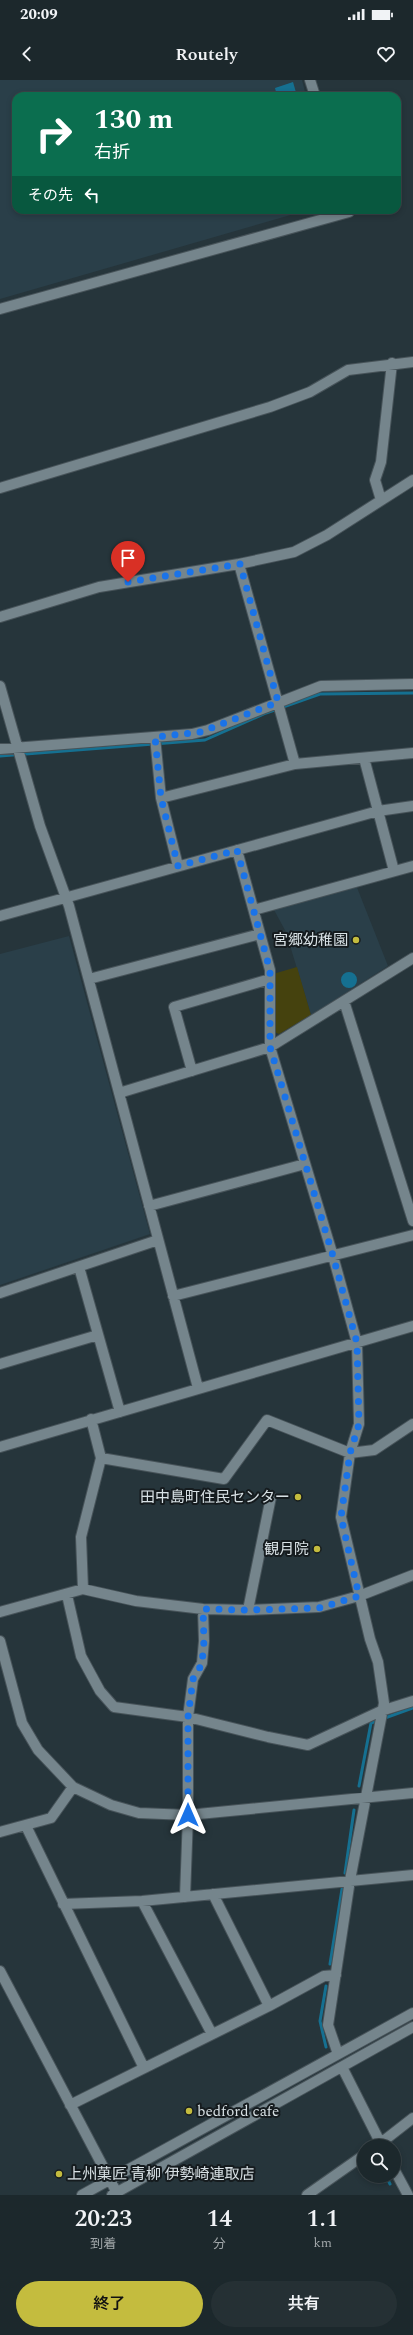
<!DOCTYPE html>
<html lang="ja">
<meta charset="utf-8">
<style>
:root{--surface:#1c282c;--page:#253034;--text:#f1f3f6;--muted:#a0a6a9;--line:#3a4448;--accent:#c4bc3e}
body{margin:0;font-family:Spectral,"Noto Sans JP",serif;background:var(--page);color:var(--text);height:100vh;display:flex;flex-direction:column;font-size:15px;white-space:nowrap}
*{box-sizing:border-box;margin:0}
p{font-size:13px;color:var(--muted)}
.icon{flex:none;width:22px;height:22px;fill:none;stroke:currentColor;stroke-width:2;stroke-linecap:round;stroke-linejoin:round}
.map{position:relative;height:2115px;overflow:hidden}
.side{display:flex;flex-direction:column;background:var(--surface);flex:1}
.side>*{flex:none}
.top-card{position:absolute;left:12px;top:12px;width:389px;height:122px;border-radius:12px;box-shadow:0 2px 6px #0003,0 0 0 1px var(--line);background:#0b6e4f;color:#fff;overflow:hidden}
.tools{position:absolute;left:357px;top:2059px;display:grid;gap:8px}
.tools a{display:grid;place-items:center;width:44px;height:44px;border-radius:50%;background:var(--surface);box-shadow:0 2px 6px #0003,0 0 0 1px var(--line);font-size:20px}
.pin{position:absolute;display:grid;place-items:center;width:34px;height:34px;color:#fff;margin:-41px -17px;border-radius:50% 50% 50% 0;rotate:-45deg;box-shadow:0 0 4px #0007}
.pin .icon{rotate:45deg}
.me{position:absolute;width:44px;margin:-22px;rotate:0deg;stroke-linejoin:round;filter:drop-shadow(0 0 3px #0008)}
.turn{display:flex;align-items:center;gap:14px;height:84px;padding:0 16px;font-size:18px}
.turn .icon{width:52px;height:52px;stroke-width:2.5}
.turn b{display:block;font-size:28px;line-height:34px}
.then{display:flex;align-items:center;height:38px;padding:0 16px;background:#0003;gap:8px;font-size:15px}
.eta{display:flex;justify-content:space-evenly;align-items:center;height:68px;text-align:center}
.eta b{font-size:24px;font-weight:600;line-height:28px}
.cta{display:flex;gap:8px;margin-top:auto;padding:8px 16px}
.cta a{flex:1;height:46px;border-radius:24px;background:var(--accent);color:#111;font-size:16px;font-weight:600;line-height:46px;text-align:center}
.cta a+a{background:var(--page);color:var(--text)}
.status{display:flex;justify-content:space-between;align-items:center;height:28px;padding:0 20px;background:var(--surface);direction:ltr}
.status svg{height:11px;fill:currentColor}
header{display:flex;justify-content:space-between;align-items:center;height:52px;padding:0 16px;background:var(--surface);font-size:18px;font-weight:600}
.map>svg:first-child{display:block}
</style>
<div class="status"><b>20:09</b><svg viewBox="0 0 49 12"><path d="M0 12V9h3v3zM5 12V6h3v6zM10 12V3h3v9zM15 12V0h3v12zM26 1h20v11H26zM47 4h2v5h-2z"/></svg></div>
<header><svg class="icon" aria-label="back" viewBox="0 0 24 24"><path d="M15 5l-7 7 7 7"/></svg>Routely<svg class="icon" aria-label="heart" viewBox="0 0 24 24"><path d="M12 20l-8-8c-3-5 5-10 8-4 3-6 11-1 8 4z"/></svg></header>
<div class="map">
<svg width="413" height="2115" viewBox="0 0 413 2115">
<rect width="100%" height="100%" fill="#26353b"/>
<path fill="#2a3f49" d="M0,0H302L306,16H16V130H308L0,219Z
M356,805L388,886L311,935L286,852L273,828Z
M69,856L150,1154L0,1205V874Z"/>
<path fill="#45420e" d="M297,887L311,935L279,954L272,951L273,894Z"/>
<path fill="#157091" d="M293,2L297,16H277L275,8Z
M341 900a8 8 0 1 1 16 0a8 8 0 1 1-16 0Z"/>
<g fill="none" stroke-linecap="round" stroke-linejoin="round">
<path stroke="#157091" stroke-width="3" d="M0,676L205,660L266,633L320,614L413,613
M359,1706L371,1643L413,1628
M345,1793L354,1730
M330,1884L342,1809
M326,1967L320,1941L326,1906
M386,2096L390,2104"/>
<defs>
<path id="minor" d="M310,0L315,16
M0,229L349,132L348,130
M0,408L270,327L310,312L348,290L413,282
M381,420L375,400L381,382L392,283
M239,484L295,684
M0,537L99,507L239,484L294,472L327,455L413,400
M0,606L40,746L69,826L198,1308
M155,657L161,718L178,786
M0,669L192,654L208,650L321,606L413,604
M364,678L394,791
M161,718L295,684L413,673
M237,770L270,890V967L333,1176L357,1263L359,1344L350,1373L341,1437L370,1559L378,1582L384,1623L350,1800L328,1945L338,1974
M254,830L413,786
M0,836L378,731L413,726
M89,899L260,854
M344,921L413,1141
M192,991L174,927L270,899
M119,1013L270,967L413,878
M149,1126L305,1084
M79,1187L120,1332
M0,1213L158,1160
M173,1216L413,1155
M0,1284L98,1255
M0,1367L413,1246
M101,1378L224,1399L267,1340L350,1373L374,1370L413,1344
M83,1509L81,1457L101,1378L91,1339
M67,1515L81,1576L100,1611L114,1627L188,1637L268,1657L308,1665L381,1631L413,1621
M248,1530L271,1417
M0,1532L83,1509L136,1521L203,1529L248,1530L319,1527L359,1516L413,1495
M0,1561L22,1643L38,1670L73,1707L111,1725L139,1733L188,1735L413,1713
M26,1746L144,1988
M0,1752L51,1738L73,1707
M213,1814L269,1926
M185,1817L188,1735V1637L193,1599L202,1583L204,1561L203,1529
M142,1821L212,1954
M63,1824L142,1821L413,1795
M0,1891L118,2115
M342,1987L382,2066
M70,2025L269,1926L324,1896L336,1895
M377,2066L413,2038
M394,2089L408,2115
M82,2115L413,1933
M112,2115L413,1947
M307,2115L364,2075"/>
</defs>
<use href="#minor" stroke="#475359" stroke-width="12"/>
<use href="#minor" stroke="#75858c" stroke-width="10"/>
</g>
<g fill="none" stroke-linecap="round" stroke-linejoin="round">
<path stroke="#1a73e8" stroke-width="7" stroke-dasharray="0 12.6" d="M128,502L240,484L278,622L201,652L155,657L161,718L178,786L237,770L270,890V967L333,1176L357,1263L359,1344L350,1373L341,1437L359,1516L319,1528L248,1530L203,1529L204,1561L202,1584L193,1599L188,1637V1735"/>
</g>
<g fill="#c4bc3e" stroke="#151b1e" stroke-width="1.5">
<circle cx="356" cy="860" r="4"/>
<circle cx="298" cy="1417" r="4"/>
<circle cx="317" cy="1469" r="4"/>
<circle cx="189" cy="2031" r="4"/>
<circle cx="59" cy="2094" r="4"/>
</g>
<g text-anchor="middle" stroke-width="4" stroke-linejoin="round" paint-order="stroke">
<g font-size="15" fill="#d8e1e5" stroke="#151b1e" text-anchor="end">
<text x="348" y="865">宮郷幼稚園</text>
<text x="290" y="1422">田中島町住民センター</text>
<text x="309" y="1474">観月院</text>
<text x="197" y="2036" text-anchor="start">bedford cafe</text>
<text x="67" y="2099" text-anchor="start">上州菓匠 青柳 伊勢崎連取店</text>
</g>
</g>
</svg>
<div class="tools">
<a><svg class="icon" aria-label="search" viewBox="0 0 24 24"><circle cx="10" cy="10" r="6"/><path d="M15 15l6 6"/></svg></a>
</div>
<div class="pin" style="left:128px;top:502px;background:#d93025"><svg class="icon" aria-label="arrive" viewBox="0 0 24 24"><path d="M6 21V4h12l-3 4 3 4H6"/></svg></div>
<svg class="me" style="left:188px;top:1735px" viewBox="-20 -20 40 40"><path d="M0-17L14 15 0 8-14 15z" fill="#1a73e8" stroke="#fff" stroke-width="4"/></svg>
<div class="top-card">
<div class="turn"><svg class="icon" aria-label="right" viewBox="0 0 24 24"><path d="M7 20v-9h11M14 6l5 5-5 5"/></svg><div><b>130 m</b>右折</div></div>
<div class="then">その先<svg class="icon" aria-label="left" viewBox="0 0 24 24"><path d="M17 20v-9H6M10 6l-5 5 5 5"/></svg></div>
</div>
</div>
<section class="side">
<div class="eta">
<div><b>20:23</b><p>到着</p></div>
<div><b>14</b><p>分</p></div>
<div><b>1.1</b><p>km</p></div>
</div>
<div class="cta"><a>終了</a><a>共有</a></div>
</section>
